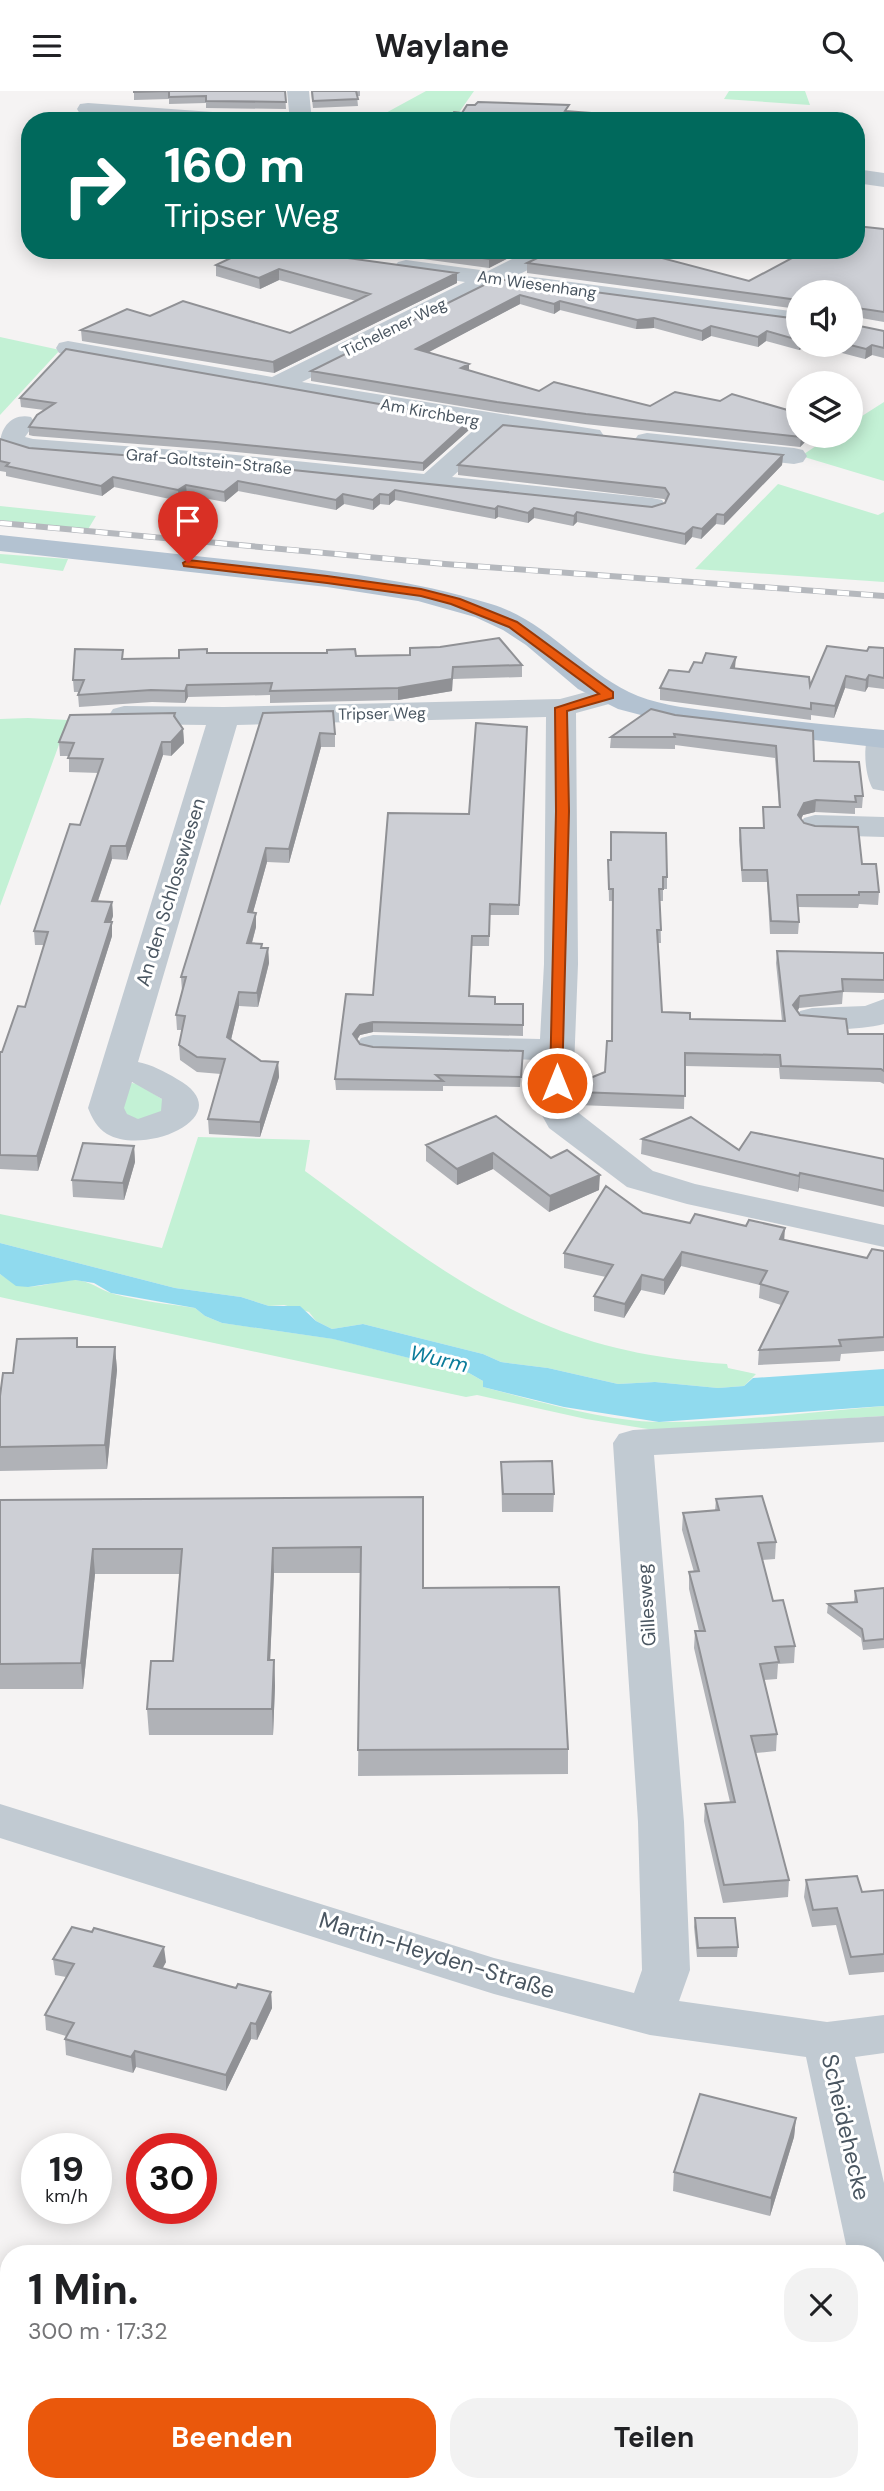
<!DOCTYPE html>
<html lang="de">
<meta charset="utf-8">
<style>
:root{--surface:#fff;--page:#f2f2f2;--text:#202124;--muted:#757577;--accent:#ea580c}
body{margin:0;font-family:"DM Sans",sans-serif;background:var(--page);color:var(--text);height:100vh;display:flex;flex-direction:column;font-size:26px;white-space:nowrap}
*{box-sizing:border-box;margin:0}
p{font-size:23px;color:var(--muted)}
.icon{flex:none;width:38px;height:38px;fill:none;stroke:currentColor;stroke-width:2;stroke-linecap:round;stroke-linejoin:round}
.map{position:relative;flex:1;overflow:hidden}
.drawer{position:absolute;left:0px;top:2154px;width:886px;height:247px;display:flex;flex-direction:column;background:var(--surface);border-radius:28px 28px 0 0;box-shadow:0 4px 18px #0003}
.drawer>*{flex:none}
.top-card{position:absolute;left:21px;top:21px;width:844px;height:147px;border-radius:28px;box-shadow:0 4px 18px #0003;background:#00695c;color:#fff;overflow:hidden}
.tools{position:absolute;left:786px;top:189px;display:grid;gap:14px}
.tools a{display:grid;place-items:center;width:77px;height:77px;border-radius:50%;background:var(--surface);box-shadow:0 4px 18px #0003;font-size:35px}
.speed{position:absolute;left:21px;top:2042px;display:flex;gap:14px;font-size:35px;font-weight:700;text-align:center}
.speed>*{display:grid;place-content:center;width:91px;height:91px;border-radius:50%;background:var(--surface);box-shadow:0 4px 18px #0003;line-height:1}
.speed small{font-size:18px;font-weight:400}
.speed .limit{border:10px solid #d22;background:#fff;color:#111}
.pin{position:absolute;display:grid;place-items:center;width:60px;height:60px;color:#fff;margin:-72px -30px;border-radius:50% 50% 50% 0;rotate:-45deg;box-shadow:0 0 7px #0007}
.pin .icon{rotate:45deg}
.me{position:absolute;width:77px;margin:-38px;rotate:0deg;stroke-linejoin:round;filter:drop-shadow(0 0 5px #0008)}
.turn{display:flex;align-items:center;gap:24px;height:147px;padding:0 28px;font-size:32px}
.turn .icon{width:91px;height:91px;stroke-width:2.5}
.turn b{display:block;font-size:49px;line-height:60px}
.round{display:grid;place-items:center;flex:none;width:74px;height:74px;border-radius:28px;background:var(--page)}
.headline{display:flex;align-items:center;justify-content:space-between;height:119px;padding:0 28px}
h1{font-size:42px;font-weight:700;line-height:52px}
.button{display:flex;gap:14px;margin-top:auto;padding:14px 28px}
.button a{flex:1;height:80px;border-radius:28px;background:var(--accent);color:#fff;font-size:28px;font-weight:700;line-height:80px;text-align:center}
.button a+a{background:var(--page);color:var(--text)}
header{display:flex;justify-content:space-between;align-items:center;height:91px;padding:0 28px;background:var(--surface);font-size:32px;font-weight:700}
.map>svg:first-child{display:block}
</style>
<header><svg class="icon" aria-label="menu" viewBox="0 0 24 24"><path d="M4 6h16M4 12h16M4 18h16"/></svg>Waylane<svg class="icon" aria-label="search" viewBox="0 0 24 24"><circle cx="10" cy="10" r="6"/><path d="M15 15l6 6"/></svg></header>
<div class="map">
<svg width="884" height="2400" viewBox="0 0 884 2400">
<rect width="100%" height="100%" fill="#f5f3f3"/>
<path fill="#c3f1d5" d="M426,0H474L453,30H371Z
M729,0H805L810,14L724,8Z
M0,246L60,259L0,324Z
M884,311V390L801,365L831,345H850L851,332Z
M778,393L878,424L884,421V491L695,478Z
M0,415L96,425L87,440L0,429Z
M0,463L68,468L63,480L0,472Z
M28,627L68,629L0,815V628Z
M132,992L138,993L165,1010L164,1020C150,1030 137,1032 123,1021L127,994Z
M198,1046L310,1049L305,1080C383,1137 461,1200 551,1236C608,1259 667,1269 727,1273L728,1277L756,1283L744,1295L718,1297L655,1291L618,1293L548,1277L501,1271L483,1263L363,1233L332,1238L316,1230L309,1221L284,1214L269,1215L241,1206L175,1197L0,1152V1123L162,1157Z
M0,1183C30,1205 39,1192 72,1189C89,1188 99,1199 114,1203C140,1210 168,1213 195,1217L205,1225L222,1232L334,1248L469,1282L483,1290V1296C540,1310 601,1330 661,1331C734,1331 811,1321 884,1315V1325L654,1339L586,1328L477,1304L466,1306L18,1210L0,1206Z"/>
<path fill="#90daee" d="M0,1152L175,1197L241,1206L269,1215H300L316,1230L332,1238L363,1233L483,1263L501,1271L548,1277L618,1293L655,1291L718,1297L744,1295L753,1287L884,1278V1315L659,1331L564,1316L483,1296V1290L469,1282L333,1248L222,1232L205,1225L195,1217L111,1202L94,1192L75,1189L28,1196L16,1195L0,1183Z"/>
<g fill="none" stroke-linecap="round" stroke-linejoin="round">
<path fill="#c1cad2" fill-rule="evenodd" d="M287,0H309L312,30H290Z
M88,12L254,24L262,25L265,30H161L80,23L77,18L80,13Z
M856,78L884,82V96L856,92Z
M530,159H561L557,164L518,184L798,221V235L495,195L302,291L600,339L604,345L600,351L591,353L503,340L452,386L652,407L662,409L666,415L662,421L652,423L216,378L30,364L0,355C0,336 12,322 31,326L35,332L25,346L33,348L216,362L424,383L477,336L68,264L59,262L56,257L59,252L68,250L272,286L465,191L398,181L394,176L398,171L406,169L488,180Z
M647,342L794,357L803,359L807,365L803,371L794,373L638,356L634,350L638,344Z
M609,595L620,598L624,604L620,610L576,622L578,873L574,977L575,1019L653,1080L695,1093L884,1134V1156L687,1113L627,1096L549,1037L539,1019V969L373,964L361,961L356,954L361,947L373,944L540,948L544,873L546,626L237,634L138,971C152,974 164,980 177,988C242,1024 146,1066 107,1043C97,1037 92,1027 88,1017L206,634L124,633L113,630L109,624L113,618L124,615L224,616L560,608ZM132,991L162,1008L161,1020L138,1028L127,1023L124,1017Z
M881,639L884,640V700L873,698C865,686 862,653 870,642Z
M815,724L884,726V746L815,744L804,741L799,734L804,727Z
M884,908V933C859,939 825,940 800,934L795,927L800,920L812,917L865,915Z
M884,1325V1351L654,1364L684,1731L690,1879L679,1910L827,1931L884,1924V1962L855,1966L884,2092V2289L877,2286V2163H848L806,1966L650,1944L494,1903L0,1747V1713L494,1867L634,1902L642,1879L638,1731L613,1352L619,1343L633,1339Z
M884,2294V2388L877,2391V2296Z"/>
<path fill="#b3c2d1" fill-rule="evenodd" d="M0,444C81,453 161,461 242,470C326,479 410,488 491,513C548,530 584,583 638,605C664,615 694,618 721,621C775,629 830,634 884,639V657L675,633L618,618L578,598L526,554L503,539L475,526L418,510L327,496L0,460Z"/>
<defs>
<path id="rail" d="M0,432L445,473L884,505"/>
</defs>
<use href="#rail" stroke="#b5b8bd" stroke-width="6"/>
<use href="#rail" stroke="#fff" stroke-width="4.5" stroke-dasharray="12" stroke-linecap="butt"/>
</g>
<path fill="#b0b2b7" d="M134,0H285L286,18L206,17V12L169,13V8L134,9Z
M311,0H360V5H357L358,15L313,17Z
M884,138V231L850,225V201H798V218L527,182V172L554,159H665L660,167L749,190Z
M357,159H524L489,177Z
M226,164L457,182V192L274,282L82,250L81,239L150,225L290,242L356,210L279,189L260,198L216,185V174L226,170Z
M496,188L798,228V254H810L799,259L766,250L758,256L711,245L702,250L654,237L636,238L560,219L554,223L520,213L428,261L469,273V280L539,300L650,315L811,345L800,356L585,333L496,321L311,290V280Z
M884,240V267L872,264L865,268L811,254H850Z
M20,307L470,329V338L423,380L216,359L33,345L29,344V336L44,319L21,316Z
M0,348L29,357L652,416L665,412L666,410L664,408L458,384V374L783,364L782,374L724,434L716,433L701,448L692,446L685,454L577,431L573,435L534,427L528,432L498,426L495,428L395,409L389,414L380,413L373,419L344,413L336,419L238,400L225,411L187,404L179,410L114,396L102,405L6,385V381L0,380Z
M884,557V598L868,596L865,601L845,597L834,627L811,624V629L660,609V597L689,581L702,572L735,578L810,595L867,560Z
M207,562L356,565L522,574V586L453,588L452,600L398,609L270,612V604L188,606L185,612L152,611L79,616L78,604L79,601H74L73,589L123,568L179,567Z
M175,622L176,628L183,638L184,652L171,665L163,664L127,769L112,768L98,810L112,811L113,825L111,831L112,845L38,1080L0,1078V961H2L25,916L44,854H35L34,840L80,734L99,682L69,681V665H60L59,651Z
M263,622L335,643V656H321L289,772L267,771L253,821L256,822V836L252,852L263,857H268L269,872L258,916L239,915L231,949L261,970L278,971L279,986L260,1046L209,1043L208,1028L221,983L197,981L180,969L179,954L182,939H177L176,924L182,900L181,886Z
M675,624L813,640L814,670L863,705L862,717H855V723L815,721L803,724L801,728L804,732L862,773L879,801L878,814L859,813L858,817L798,816L799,831L798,843H770L767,791H742L739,749L740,737H763V716H779L775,667L675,654V658L610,657L611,646Z
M527,636L519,824H490L489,855H472L470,905L495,913H523V945L373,941L360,944L357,949L360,953L373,956L523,960L520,996L443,995V1000L336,999L335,988L373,904L469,723Z
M608,769L667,786V798H663V810H660L661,852H657L662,921L690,928L782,930L776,872L777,860L884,862V902L843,901L842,913L799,917L798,920L800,924L848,943H884V993L880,991L780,988L779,977L685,975L684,1018L578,1014V992L605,981L612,950L613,810H609Z
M642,1048L739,1059L884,1068V1116L799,1097L798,1101L641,1063Z
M426,1054L551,1067L599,1099L549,1121L493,1078L457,1094L426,1070Z
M134,1055L135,1071L124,1109L73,1106L72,1089Z
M643,1122L690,1132L785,1149L867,1167L884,1160V1260L841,1263L840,1270L758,1274L759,1259L781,1214L759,1207L760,1194L681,1175L664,1204L641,1199L624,1227L594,1220V1205L606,1186L564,1177V1162Z
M78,1256H115L117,1279L107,1378L0,1380V1305L13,1282Z
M501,1371L554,1403L553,1421H502Z
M423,1406L424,1497L568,1658V1683L358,1685L360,1482H274L270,1569H274L275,1595L273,1644H149L147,1618L173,1570L180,1483H95L83,1598H0V1409Z
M716,1408L776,1451L775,1468L762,1469L773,1510L795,1555L794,1572L778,1573L777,1588L764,1589L777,1643L776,1660L756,1662L789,1789L788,1806L723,1812L704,1730L705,1713L730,1711L694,1557L695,1540H699L689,1498V1481H694L682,1439L683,1422L715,1420Z
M884,1497V1557L863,1559L861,1547L827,1522L828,1513L854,1511L855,1500Z
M806,1789L862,1801L884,1799V1881L849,1884L836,1834L812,1836L804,1806Z
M695,1827L738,1856L737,1866H697L694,1836Z
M53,1868L166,1871L162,1878L236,1897L271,1901L272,1917L257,1949L251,1948L226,2000L136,1976L133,1982L66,1964L65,1948L66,1945L46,1939L45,1924L66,1886L55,1884Z
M796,2027L794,2046L770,2125L673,2100L674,2081Z
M66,2392H107L103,2400H93Z
M161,2392H347L344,2400H188Z
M380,2392H499L496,2400H380Z"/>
<path fill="#909195" d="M506,159H524L489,177V168Z
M658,159H665L653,174L654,165Z
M279,178V189L260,198L259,187Z
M457,182V192L274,282L273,271Z
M520,204V213L416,268V258Z
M560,210V219L554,223V213Z
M654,227V237L636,238L637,229Z
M711,235V245L702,250V240Z
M767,240L766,250L758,256V246Z
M799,254H810L799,259Z
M872,254V264L865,268L866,258Z
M469,273V283L461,277Z
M470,329V338L423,380V372Z
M802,345H811L800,356L801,346Z
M783,364L782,374L724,434V424Z
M113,386L114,396L102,405L101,395Z
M238,390V400L225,411L224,401Z
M186,394L187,404L179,410L178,399Z
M395,399V409L389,414V404Z
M343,403L344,413L336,419V409Z
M380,403V413L373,419V409Z
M498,415V426L495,428V418Z
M534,417V427L528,432V422Z
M577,421V431L573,435L574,425Z
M717,423L716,433L701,448L702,438Z
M693,436L692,446L685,454V443Z
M736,566L735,577L730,589L731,577Z
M453,576L452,600L398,609V597Z
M869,584L868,596L865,601L866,589Z
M846,585L845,597L834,627L835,615Z
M187,594L188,606L185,612V600Z
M183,638L184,652L171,665V651Z
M320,642L321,656L289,772V758Z
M162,651L163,664L127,769L126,755Z
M816,709L815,721L803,724L797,736L798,724L804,712Z
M111,755L112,768L93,824L92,810Z
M266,757L267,771L249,836L248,821Z
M112,811L113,825L106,845L105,831Z
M256,822V836L248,866L247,852Z
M112,831V845L38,1080L37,1065Z
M268,857L269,872L258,916L257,902Z
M239,901V915L228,961L227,946Z
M800,905L799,917L792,927L793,914Z
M373,931V941L360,944L353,954V943L360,934Z
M278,971L279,986L260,1046V1031Z
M134,1055L135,1071L124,1109L123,1092Z
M493,1062V1078L457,1094V1078Z
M800,1082L799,1097L798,1101L799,1085Z
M600,1084L599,1099L549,1121L550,1105Z
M785,1137L784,1152L780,1148Z
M682,1161L681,1175L664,1204V1189Z
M642,1184L641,1199L624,1227L625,1213Z
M115,1256L117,1279L107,1378L105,1354Z
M273,1457L274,1482L269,1595L268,1569Z
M93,1458L95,1483L83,1598L81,1572Z
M274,1569L275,1595L273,1644L272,1618Z
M164,1856L166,1871L155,1891L154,1875Z
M271,1901L272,1917L257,1949L256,1933Z
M251,1932V1948L226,2000V1984Z
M135,1960L136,1976L133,1982L131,1966Z
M796,2027L794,2046L770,2125L771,2107Z
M101,2392H107L103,2400H102Z
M340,2392H347L344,2400H337Z
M493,2392H499L496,2400H491Z"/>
<path fill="#cdcfd5" stroke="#909195" stroke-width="2" d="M134,0H285L286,11L206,10V5L169,6V0L134,1Z
M312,0H356L358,8L313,10Z
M478,11L569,14L565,20L630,25L629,28L645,29L448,30L454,21L462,22L467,14H475Z
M856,135L884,138V221L850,216V201H798V209L527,172L554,159H658L654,165L749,190L807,159H856Z
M237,159H267L304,161L457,182L273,271L81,239L127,218L150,225L183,210L290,242L370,203L279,178L259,187L216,174L233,166L226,164Z
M425,159H506L489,168Z
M496,188L798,228V249L767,240L758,246L711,235L702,240L654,227L637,229L560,210L554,213L520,204L416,258L469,273L461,277L539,300L554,291L650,315L675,301L720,310L732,303L798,322V345H802L801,346L586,323L497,311L311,280Z
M850,233L884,240V257L872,254L866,258L850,254Z
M66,258L470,329L423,372L216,351L29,336L37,324L55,312L20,307Z
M503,334L783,364L724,424L717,423L702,438L693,436L685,443L577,421L574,425L534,417L528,422L498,415L495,418L395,399L389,404L380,403L373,409L343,403L336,409L238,390L224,401L186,394L178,399L113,386L101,395L6,375L9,372L0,370V348L29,357L215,371L652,416L665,412L669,403L665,397L458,374Z
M499,547L522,574L453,576L452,588L398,597L270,600L272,592L187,594L185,600L151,599L78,604L84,589H73L75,558L123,559L122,568L179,567V559L207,558V562H327V559L355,558L356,565L410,564V557L440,556Z
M827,555L867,560L869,556L884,557V587L869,584L866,589L846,585L835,615L811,612V618L660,597L669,579L689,581L694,571L702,572L706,562L736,566L731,577L809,586L810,595Z
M651,618L675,624L813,640L814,670L859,671L863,705H855L856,711L816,709L804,712L798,724L804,732L815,735L858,736L862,773H876L879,801H859V804H797L799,831L771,830L767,779H742L740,737H764L763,716H780L776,655L674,643L675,646H611Z
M333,620L335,643L320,642L289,758L266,757L248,821L256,822L247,852L262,853L261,857H268L257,902L239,901L227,946L261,970L278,971L260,1031L208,1028L225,968L197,966L179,954L185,925L176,924L186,886H181L263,622Z
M175,622L174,625L183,638L171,651H162L126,755H111L92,810L112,811L105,831H112L37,1065L0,1064V961H2L18,915L25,916L48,841L34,840L70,733L80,734L103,668L68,667L74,652L59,651L70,624Z
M476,632L527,636L519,814L490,813L489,845H472L469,905L495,906V913H523V934L373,931L360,934L353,943L360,953L373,956L523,960L521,986L436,984L443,990L335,988L346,903L373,904L388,722L469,723Z
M611,741L666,742L667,786H663V798H659L661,839H657L662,921L690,922V928L785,930L777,860L884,862V889L842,888L843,900L800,905L793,914L800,924L846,928L848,943H884V980L881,978L781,975L780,964L685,962V1005L578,1001V992L605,981L607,950H612L613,798H609L608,769H611Z
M496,1025L551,1067L567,1059L600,1084L550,1105L493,1062L457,1078L426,1054Z
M691,1026L739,1059L751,1041L884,1068V1100L800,1082L799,1085L642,1048Z
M83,1052L134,1055L123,1092L72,1089Z
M606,1095L643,1122L690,1132L695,1123L746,1135L749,1129L785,1137L780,1148L867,1167L872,1158L884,1160V1246L839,1249L841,1255L759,1259L788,1201L760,1193L767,1180L682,1161L664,1189L642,1184L625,1213L594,1205L613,1174L564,1162Z
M77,1247V1256H115L105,1354L0,1356V1305L3,1282H13L17,1248Z
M552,1370L554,1403H503L501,1371Z
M762,1405L776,1451L758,1452L773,1510L783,1509L795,1555L775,1556L779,1571L760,1573L777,1643L751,1645L789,1789L724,1794L705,1713L735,1711L695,1540H705L689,1481L699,1480L683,1422L719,1419L716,1408Z
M423,1406V1497L559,1496L568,1658L358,1659L361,1456L273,1457L268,1569H274L272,1618H147L151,1570H173L182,1458H93L81,1572L0,1573V1409Z
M884,1497V1548L864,1550L862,1538L828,1513L857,1511L855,1500Z
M857,1785L862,1801L884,1799V1863L851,1866L837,1817L813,1819L806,1789Z
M695,1827H735L738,1856L698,1857Z
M72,1836L92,1841L94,1837L164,1856L154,1875L236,1897L238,1893L271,1901L256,1933L251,1932L226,1984L135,1960L131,1966L65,1948L74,1932L45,1924L74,1873L53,1868Z
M700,2003L796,2027L771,2107L674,2081Z
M217,2392H340L337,2400H214Z
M402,2392H493L491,2400H399Z
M553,2392H811L809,2400H551Z"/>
<path fill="#ea580c" stroke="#983908" stroke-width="2" d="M188,469L327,485L421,498L460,508L517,531L613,601V607L567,620L569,720L562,995L557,996L550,992L556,720L555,617L599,603L509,536L451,513L421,505L327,492L184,475L183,472Z"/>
<g text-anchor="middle" stroke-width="6" stroke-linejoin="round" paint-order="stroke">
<g font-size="16" fill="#4a5661" stroke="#fff">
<text transform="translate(537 193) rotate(8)" y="6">Am Wiesenhang</text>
<text transform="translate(394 236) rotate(-26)" y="6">Tichelener Weg</text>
<text transform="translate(430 321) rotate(10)" y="6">Am Kirchberg</text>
<text transform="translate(209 370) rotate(5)" y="6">Graf-Goltstein-Straße</text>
<text transform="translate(382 622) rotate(-1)" y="6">Tripser Weg</text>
</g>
<g font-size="19" fill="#4a5661" stroke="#fff">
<text transform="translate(170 801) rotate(-73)" y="7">An den Schlosswiesen</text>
<text transform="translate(646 1514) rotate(-94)" y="7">Gillesweg</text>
</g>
<g font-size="21" font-style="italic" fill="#0c7c9b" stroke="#fff">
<text transform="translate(439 1268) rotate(13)" y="7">Wurm</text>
</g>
<g font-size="23" fill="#4a5661" stroke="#fff">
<text transform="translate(437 1864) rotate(17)" y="8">Martin-Heyden-Straße</text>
<text transform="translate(846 2036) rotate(77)" y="8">Scheidehecke</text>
</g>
</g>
</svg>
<div class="tools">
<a><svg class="icon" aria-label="sound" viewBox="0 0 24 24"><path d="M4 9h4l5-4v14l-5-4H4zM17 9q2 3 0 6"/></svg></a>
<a><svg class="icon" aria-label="layers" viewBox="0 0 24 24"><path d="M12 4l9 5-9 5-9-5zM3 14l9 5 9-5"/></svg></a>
</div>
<div class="speed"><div>19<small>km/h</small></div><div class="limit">30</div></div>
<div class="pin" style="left:188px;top:472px;background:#d93025"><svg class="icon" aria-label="arrive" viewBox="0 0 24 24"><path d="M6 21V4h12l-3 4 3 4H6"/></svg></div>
<svg class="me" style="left:557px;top:992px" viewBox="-20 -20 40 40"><circle r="17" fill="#ea580c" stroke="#fff" stroke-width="3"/><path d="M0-11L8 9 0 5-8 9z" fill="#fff"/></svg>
<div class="top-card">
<div class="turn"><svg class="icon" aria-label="right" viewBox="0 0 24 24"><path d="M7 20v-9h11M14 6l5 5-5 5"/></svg><div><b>160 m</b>Tripser Weg</div></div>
</div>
<section class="drawer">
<div class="headline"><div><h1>1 Min.</h1><p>300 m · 17:32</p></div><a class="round"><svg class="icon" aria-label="close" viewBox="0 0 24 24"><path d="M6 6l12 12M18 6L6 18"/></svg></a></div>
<div class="button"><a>Beenden</a><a>Teilen</a></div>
</section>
</div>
